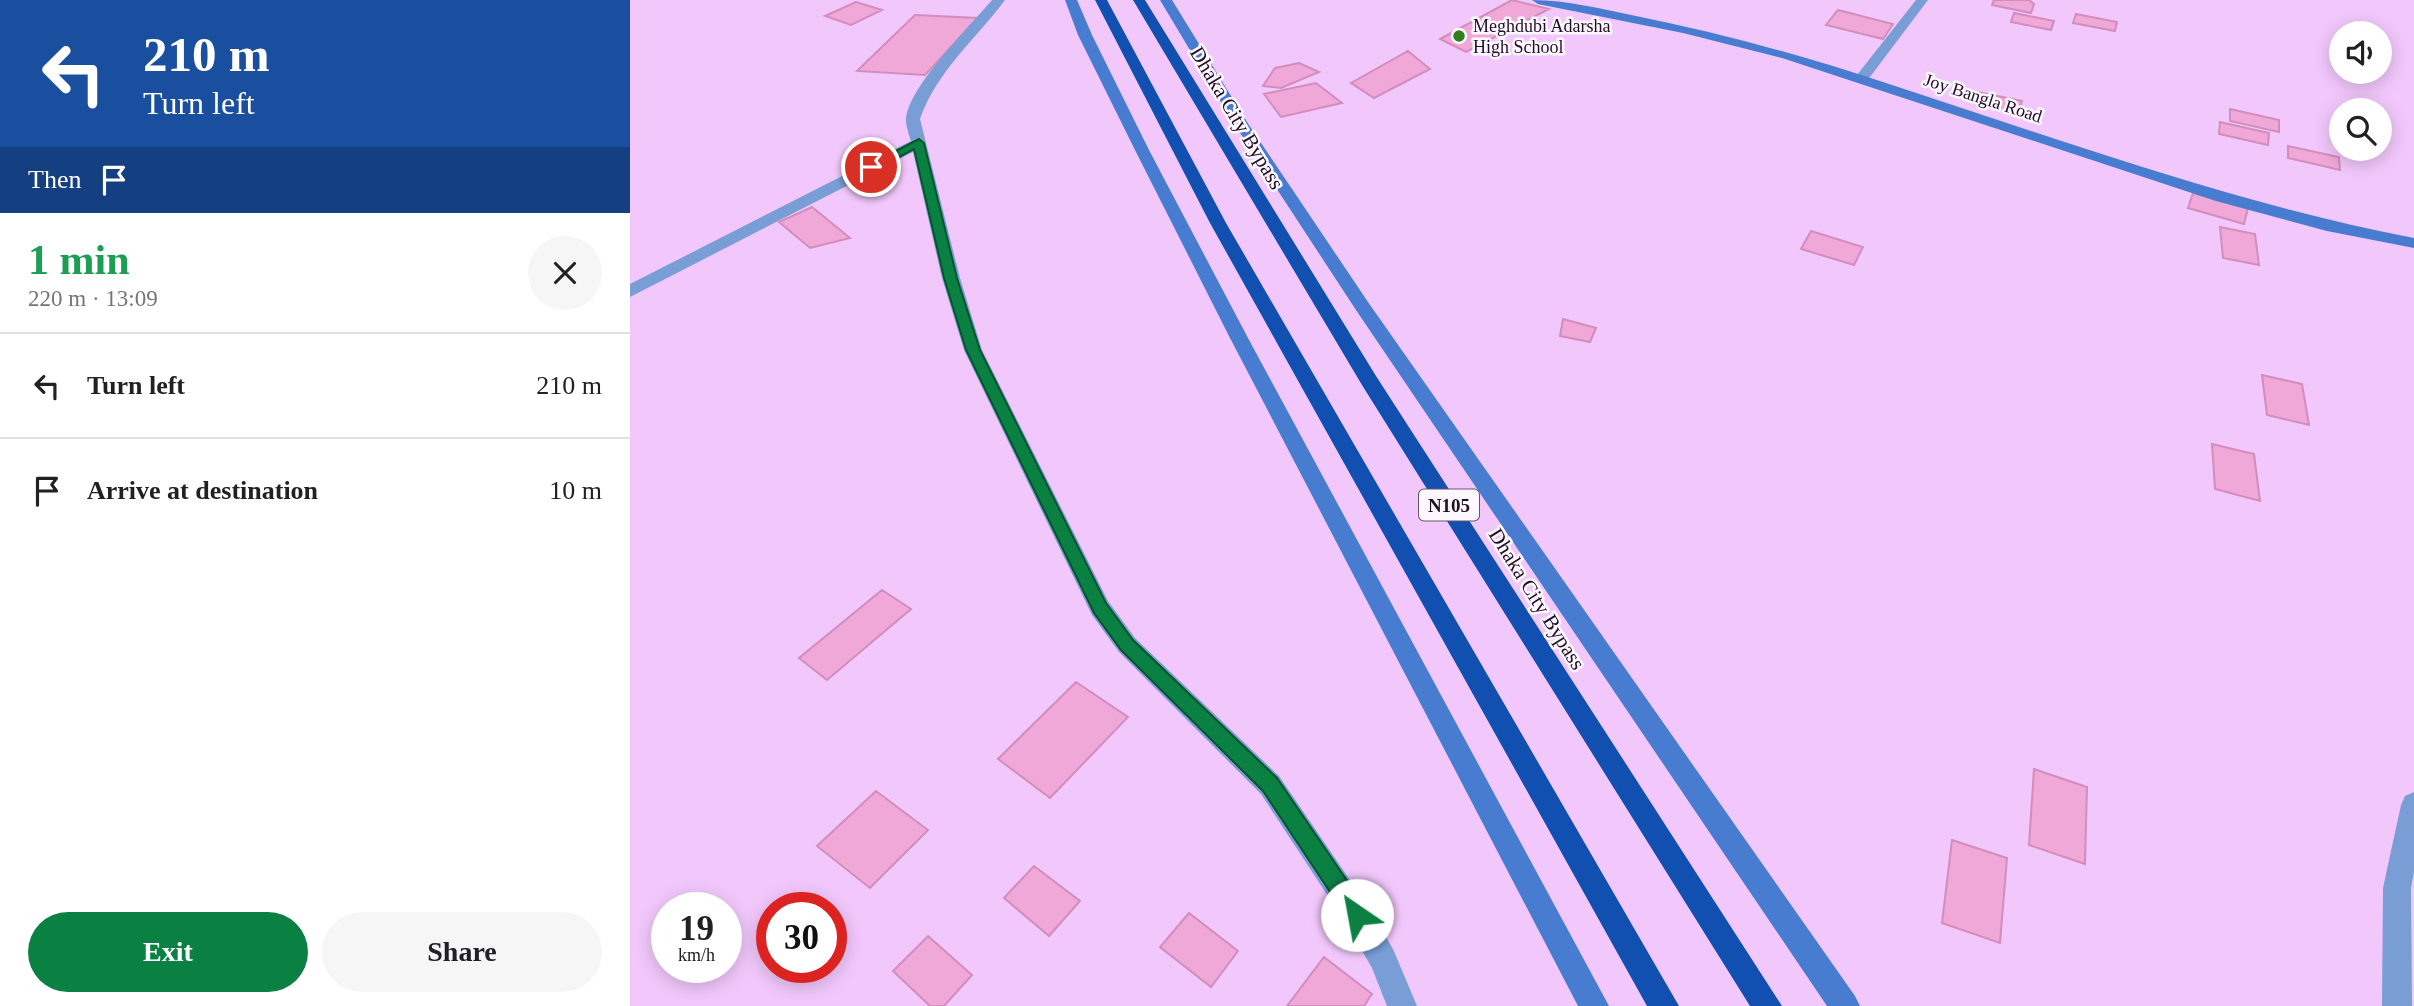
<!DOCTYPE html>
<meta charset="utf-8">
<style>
:root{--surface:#fff;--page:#f6f6f6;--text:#202124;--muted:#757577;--line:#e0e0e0;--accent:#0b8043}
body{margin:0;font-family:"Times New Roman",serif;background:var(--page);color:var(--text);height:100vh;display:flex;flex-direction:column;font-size:26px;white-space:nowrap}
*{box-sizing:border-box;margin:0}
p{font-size:23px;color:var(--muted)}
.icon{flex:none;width:38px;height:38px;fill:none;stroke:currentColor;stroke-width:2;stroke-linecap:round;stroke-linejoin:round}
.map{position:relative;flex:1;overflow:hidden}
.details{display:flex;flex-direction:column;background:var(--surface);width:630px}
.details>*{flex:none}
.guide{background:#1a4fa0;color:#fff;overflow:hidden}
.tools{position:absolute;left:1699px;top:21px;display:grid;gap:14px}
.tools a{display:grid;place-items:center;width:63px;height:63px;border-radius:50%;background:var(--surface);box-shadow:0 4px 18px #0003;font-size:35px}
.speed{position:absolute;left:21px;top:892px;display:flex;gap:14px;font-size:35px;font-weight:700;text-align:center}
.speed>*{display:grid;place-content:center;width:91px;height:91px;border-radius:50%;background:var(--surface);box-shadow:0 4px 18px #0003;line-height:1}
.speed small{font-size:18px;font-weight:400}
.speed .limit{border:10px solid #d22;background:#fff;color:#111}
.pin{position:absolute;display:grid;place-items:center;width:60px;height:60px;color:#fff;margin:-30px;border:4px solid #fff;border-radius:50%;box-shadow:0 2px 7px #0007}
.me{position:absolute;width:77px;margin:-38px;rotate:327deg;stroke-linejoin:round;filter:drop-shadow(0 0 5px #0008)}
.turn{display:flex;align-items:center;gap:24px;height:147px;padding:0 28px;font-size:32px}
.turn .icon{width:91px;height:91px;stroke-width:2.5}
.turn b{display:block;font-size:49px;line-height:60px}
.then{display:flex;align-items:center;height:66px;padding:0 28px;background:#0003;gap:14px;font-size:26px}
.round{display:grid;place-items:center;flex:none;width:74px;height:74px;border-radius:37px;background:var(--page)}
.summary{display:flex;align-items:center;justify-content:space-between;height:119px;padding:0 28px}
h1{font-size:42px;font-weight:700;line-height:52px;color:#1e9e55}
.action{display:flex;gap:14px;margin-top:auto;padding:14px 28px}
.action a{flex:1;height:80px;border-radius:42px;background:var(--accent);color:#fff;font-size:28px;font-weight:700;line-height:80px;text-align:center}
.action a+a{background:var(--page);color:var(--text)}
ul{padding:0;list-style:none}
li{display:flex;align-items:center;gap:21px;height:105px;padding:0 28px;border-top:2px solid var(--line)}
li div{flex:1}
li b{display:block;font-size:26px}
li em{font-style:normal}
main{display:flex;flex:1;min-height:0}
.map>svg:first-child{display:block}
</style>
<main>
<section class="details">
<div class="guide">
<div class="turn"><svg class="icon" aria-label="left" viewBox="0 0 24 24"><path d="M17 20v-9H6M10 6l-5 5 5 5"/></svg><div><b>210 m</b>Turn left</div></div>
<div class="then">Then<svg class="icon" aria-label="arrive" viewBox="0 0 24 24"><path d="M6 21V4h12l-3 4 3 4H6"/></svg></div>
</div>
<div class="summary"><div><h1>1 min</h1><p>220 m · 13:09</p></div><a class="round"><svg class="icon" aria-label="close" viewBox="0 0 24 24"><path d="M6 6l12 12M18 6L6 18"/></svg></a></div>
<ul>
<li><svg class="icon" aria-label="left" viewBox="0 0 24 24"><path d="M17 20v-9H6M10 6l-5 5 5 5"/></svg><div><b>Turn left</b></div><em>210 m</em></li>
<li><svg class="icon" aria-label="arrive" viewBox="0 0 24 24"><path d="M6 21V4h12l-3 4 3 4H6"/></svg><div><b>Arrive at destination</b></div><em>10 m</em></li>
</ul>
<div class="action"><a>Exit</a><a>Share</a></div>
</section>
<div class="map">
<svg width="1784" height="1006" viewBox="0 0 1784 1006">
<rect width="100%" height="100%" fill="#f2c8fc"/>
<path fill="#f0a8d8" stroke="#d28dbc" stroke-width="2" d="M882,0L919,9L836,52L810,39Z
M1364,0H1399L1404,4L1401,13L1362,5Z
M226,2L252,10L221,25L195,16Z
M1208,10L1263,24L1253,39L1196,25Z
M1384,13L1424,21L1421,30L1381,22Z
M1446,14L1487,22L1485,31L1443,23Z
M285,15L348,18L295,75L227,71Z
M778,51L800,69L744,98L721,83Z
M669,63L689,72L651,88L633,86L645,68Z
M686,83L712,103L651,117L634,94Z
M1348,92L1392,101L1388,113L1344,103Z
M1600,109L1649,120V132L1600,121Z
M1590,122L1639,133L1638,145L1589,134Z
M1658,146L1709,157L1710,170L1658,158Z
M1563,193L1618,208L1614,224L1558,208Z
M182,207L220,238L180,248L149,222Z
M1590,227L1625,234L1629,265L1593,258Z
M1181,231L1233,247L1224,265L1171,249Z
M933,319L966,328L960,342L930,336Z
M1632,375L1672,384L1679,425L1637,415Z
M1582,444L1624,454L1630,501L1585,489Z
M252,590L281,609L197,680L169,658Z
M446,682L498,717L420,798L368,759Z
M1404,769L1457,787L1455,864L1399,845Z
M246,791L298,830L240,888L187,846Z
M1322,840L1377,858L1370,943L1312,923Z
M404,866L450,901L419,936L374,898Z
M559,913L608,951L581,987L530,947Z
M298,936L342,975L314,1006H300L263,971Z
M694,957L742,994L734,1006H657Z"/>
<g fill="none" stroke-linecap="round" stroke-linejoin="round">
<path fill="#799dd5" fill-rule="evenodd" d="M362,0H375C345,40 307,71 290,119L330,278L352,350L478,601L505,638L649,776L737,905L763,949L787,1006H757L742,968L717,925L631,794L489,652L462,615L334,350L312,278L283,152L0,297V284L281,141C279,135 276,126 276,120C277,88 341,25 362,0Z
M1286,0H1298L1237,81H1227V75Z
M1784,792V872L1781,888L1782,1006H1752L1753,888L1771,805L1775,796Z"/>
<path fill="#487cd0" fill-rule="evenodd" d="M435,0H447L462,35L519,150L618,338L979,1006H948L600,338L505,150L448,35Z
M530,0H542L617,122L738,302L1225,996L1230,1006H1197L726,310L603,122Z
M902,0C937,0 971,9 1006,16C1091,33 1174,56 1256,83C1431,140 1603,203 1784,238V248L1697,231L1586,201L1152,58L1053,33L908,4Z"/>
<path fill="#114fb0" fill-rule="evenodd" d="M465,0H477L596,223L1049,1006H1017L580,223Z
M503,0H515L746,376L1152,1006H1120L732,385Z"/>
</g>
<path fill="#0b8043" stroke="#07532c" stroke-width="2" d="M289,139L294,143L327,278L350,350L476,603L503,640L647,778L735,907L738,915L735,922L727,926L720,922L633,791L491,650L464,613L336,350L314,278L284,149L245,170L235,167Z"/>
<circle fill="#347c20" stroke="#fdf8ff" stroke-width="2.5" cx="829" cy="36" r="7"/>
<g text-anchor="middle" stroke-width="5" stroke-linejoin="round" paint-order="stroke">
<g font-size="18" fill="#220f26" stroke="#fdf8ff" text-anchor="start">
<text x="843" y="32">Meghdubi Adarsha<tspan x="843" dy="21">High School</tspan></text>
</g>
<g font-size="18" fill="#220f26" stroke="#fdf8ff">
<text transform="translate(1353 98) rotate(18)" y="6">Joy Bangla Road</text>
</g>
<rect fill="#fdf8ff" stroke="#645567" stroke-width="2" x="789" y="489.5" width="60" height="31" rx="5"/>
<g font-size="19" font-weight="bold" fill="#220f26">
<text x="819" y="512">N105</text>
</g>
<g font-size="21" fill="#220f26" stroke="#fdf8ff">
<text transform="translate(607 118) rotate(59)" y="7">Dhaka City Bypass</text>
<text transform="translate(907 599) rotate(58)" y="7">Dhaka City Bypass</text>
</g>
</g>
</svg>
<div class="tools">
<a><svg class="icon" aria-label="sound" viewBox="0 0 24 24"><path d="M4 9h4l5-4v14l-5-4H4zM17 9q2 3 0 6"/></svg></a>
<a><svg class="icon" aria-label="search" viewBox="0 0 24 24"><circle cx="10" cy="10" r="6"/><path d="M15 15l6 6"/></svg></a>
</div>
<div class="speed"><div>19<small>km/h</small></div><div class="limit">30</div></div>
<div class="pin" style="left:241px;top:167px;background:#d93025"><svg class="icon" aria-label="arrive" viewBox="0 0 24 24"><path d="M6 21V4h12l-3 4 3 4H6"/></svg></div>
<svg class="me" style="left:727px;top:915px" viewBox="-20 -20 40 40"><circle r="19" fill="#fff"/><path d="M0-13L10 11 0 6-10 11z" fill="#0b8043"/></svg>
</div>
</main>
